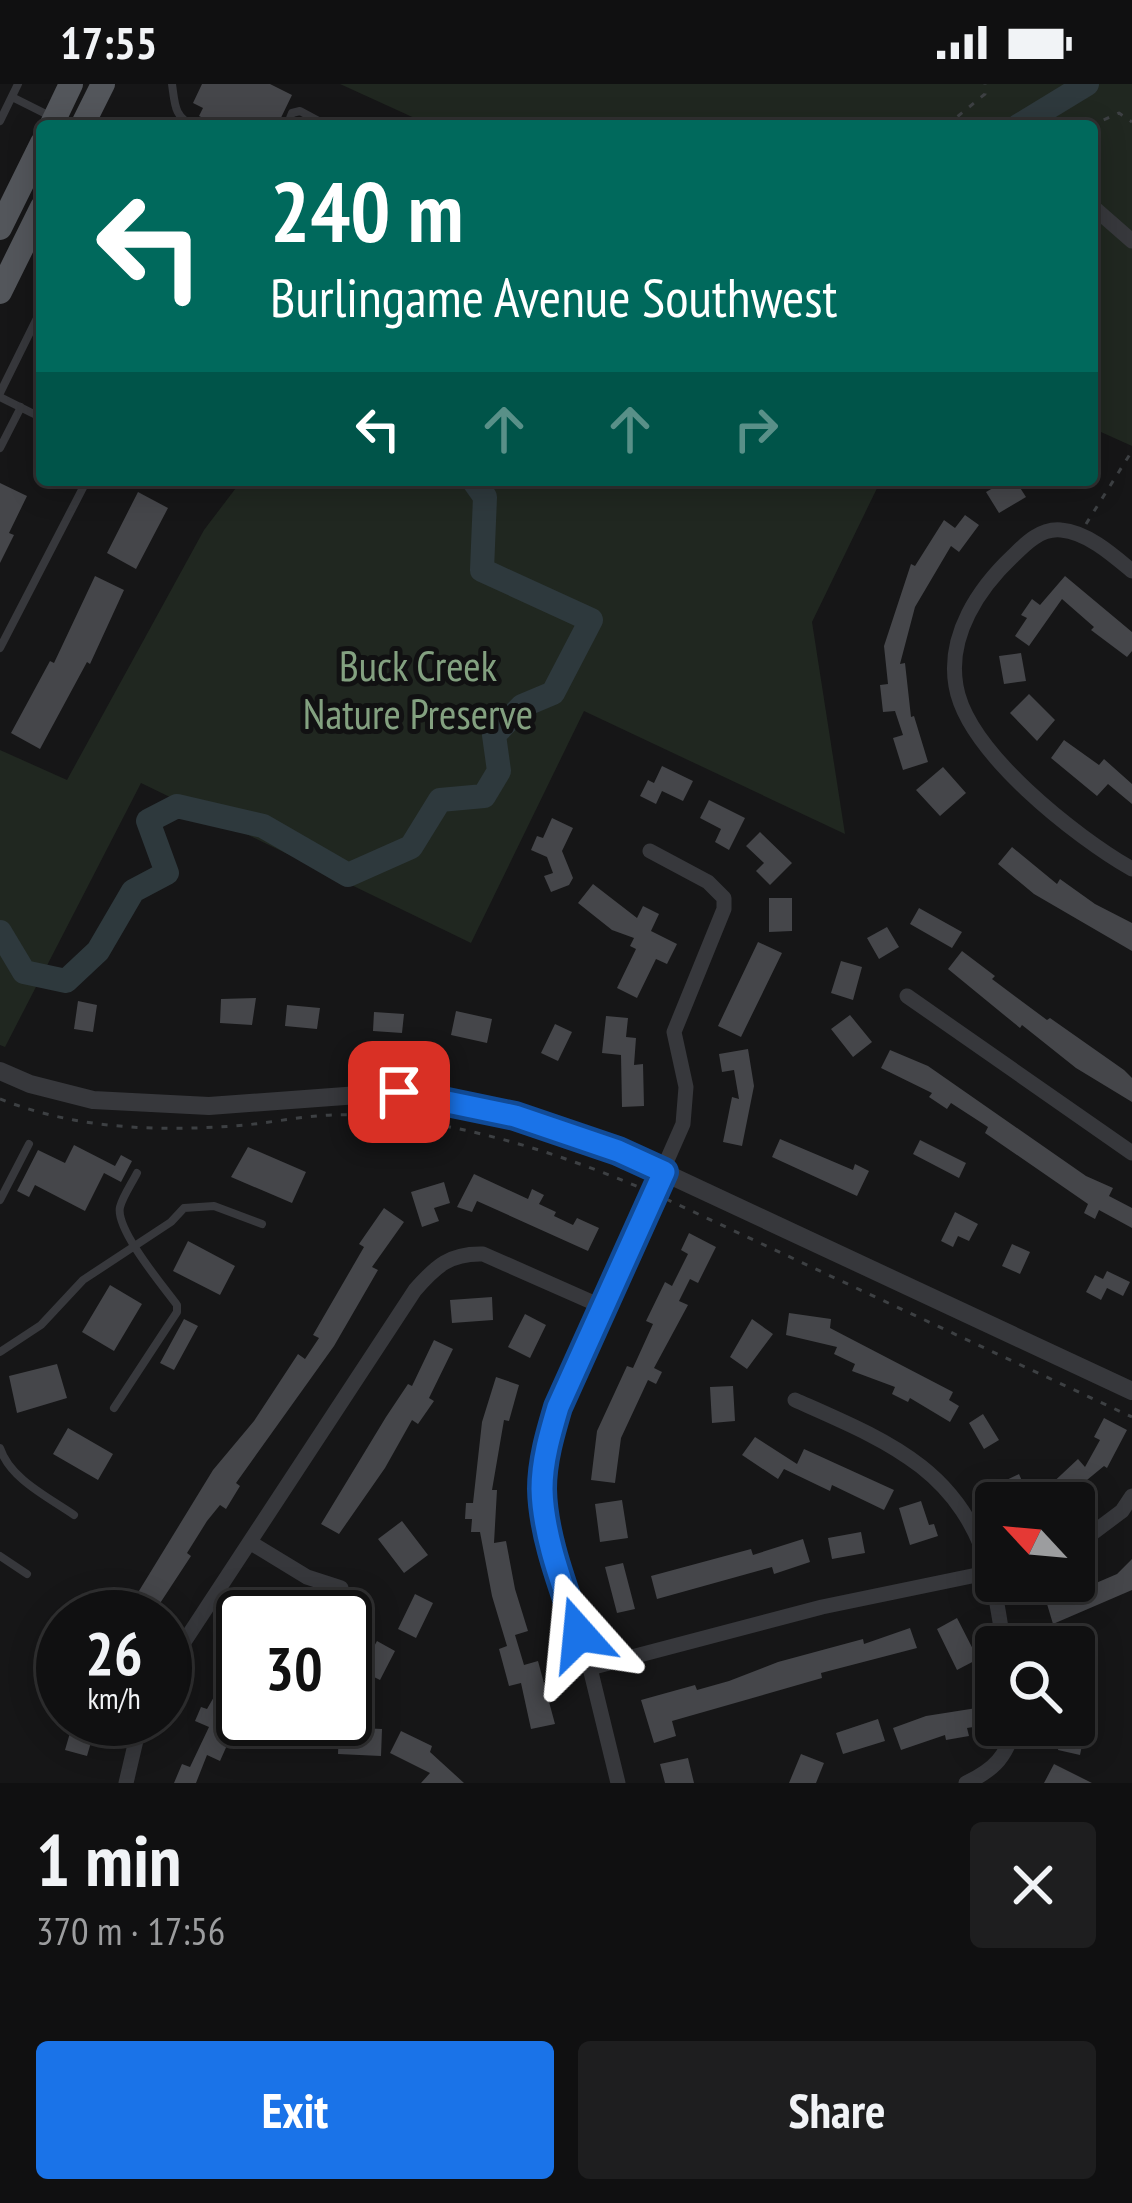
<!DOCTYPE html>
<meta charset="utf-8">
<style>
:root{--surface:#101011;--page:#1e1e1f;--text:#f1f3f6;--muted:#9c9d9f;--line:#303031;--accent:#1a73e8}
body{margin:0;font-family:"PT Sans Narrow",sans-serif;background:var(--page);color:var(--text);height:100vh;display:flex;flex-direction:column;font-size:45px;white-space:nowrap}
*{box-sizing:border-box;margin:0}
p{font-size:39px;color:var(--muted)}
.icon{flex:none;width:66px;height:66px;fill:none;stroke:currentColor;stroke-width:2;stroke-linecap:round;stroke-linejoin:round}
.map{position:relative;height:1699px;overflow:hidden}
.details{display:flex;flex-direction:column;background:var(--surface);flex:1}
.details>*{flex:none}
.banner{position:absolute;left:36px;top:36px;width:1062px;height:366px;border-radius:12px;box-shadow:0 6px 30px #0003,0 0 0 3px var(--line);background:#00695c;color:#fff;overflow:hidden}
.needle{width:78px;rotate:296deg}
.buttons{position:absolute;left:975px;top:1398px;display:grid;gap:24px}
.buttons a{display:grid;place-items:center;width:120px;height:120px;border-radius:12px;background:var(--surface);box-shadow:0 6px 30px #0003,0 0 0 3px var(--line);font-size:60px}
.speed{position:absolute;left:36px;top:1506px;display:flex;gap:24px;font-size:60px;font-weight:700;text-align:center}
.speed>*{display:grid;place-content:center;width:156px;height:156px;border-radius:50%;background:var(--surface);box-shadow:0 6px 30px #0003,0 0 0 3px var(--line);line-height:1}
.speed small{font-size:30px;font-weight:400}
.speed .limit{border:6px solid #111;border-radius:18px;background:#fff;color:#111}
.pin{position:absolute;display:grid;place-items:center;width:102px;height:102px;color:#fff;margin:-51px;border-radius:24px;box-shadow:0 6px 18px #0006}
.me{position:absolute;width:132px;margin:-66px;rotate:342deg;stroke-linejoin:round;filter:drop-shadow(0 0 9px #0008)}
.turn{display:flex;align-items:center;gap:42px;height:252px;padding:0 36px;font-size:54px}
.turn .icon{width:156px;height:156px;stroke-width:2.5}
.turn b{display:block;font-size:84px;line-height:102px}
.lanes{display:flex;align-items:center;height:114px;padding:0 36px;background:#0003;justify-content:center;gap:60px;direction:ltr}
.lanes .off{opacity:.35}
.round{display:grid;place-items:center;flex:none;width:126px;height:126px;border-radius:12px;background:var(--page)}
.overview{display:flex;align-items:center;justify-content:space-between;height:204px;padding:0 36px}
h1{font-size:72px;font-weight:700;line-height:90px}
.cta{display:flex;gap:24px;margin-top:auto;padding:24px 36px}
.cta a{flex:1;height:138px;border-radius:12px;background:var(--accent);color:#fff;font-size:48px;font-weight:700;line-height:138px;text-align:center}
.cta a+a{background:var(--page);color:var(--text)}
.status{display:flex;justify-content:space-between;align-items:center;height:84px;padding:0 60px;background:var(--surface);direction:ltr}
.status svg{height:33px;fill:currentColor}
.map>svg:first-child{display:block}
</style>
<div class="status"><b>17:55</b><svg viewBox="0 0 49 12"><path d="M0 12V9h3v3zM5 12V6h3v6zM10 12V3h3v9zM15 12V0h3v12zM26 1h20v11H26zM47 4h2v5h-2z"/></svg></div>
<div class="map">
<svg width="1132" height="1699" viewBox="0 0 1132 1699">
<rect width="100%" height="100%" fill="#161617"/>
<path fill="#202720" d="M340,0H1132V362L1092,344V42H432Z
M242,396H881L812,538L845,750L584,627L471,859L141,699L5,963L0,961V666L67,696L204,446Z"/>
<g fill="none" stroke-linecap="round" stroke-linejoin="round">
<path stroke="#2e393d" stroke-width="24" d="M1018,42L1087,0
M0,848L24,888L66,897L98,867L133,807L167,789L148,737L177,722L263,742L348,791L411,763L440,716L484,712L499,687L494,651L522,622L553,609L591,536L482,486L485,413L473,396"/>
</g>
<path fill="#45464a" d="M202,0H270L292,11L277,42H248L236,36L233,42H220L199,32L203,24L193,19Z
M1007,396H1015L1026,413L999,429L986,408Z
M0,399L27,412L9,449L14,451L0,479Z
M138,408L168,424L136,485L107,469Z
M965,431L979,441L959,468L951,462L915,523L900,580L905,579L911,633L914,632L928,678L903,686L893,654L903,651L895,627L883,628L880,601L888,600L884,562L911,480L915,482L944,436L955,444Z
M95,492L124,506L90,580L87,578L40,665L11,649L50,577L54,579Z
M1065,492L1132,548V567L1127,573L1091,546L1094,543L1062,515L1029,562L1015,552L1027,534L1021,531L1032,515L1040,521Z
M1021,569L1026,597L1004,600L999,572Z
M1029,610L1055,636L1037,657L1010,629Z
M1064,656L1099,681L1104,675L1132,700V720L1108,700L1097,712L1051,674Z
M662,682L693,697L683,717L662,707L656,720L640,712L648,696L654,699Z
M943,683L966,709L940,732L916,706Z
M709,716L745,734L729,766L715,758L721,745L700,734Z
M552,734L573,744L562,767L573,794L569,801L551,808L544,792L553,789L547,773L531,766L537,752L543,754Z
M760,748L792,779L770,801L756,787L764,779L746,762Z
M1012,763L1057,800L1060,795L1095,820L1132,839V867L1034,810L998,780Z
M593,800L637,834L643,822L659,830L651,847L677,860L667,880L656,875L637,914L617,904L636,865L630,862L634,854L612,846L578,819Z
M769,814H792V847L769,848Z
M919,824L962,848L952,864L910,840Z
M887,843L899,863L879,875L867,854Z
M758,858L782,869L741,953L718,942Z
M962,867L995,892L992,895L1047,936L1050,934L1124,986L1132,994V1018L1076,984L1022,941L1020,944L948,885Z
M841,877L862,883L853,916L831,909Z
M256,914L252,941L220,939L221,915Z
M78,917L97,921L93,948L74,945Z
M287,921L320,924L317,945L285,942Z
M456,927L492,935L487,959L451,951Z
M374,928L404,930L402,949L373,947Z
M850,931L872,958L853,973L831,945Z
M606,932L628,934L626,953L636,954L634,981L643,980L644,1022L622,1023L621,971L602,969Z
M555,940L572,948L558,977L541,969Z
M748,965L754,1002L742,1062L723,1058L732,1013L739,1015L734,986L722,988L719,970Z
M890,966L928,982L1086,1092L1113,1104L1109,1112L1132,1124V1144L1099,1126L1095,1135L1084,1129L1088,1120L985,1049L988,1043L951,1019L947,1025L929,1013L932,1009L881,984Z
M780,1055L853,1086L855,1080L869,1087L857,1112L772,1073Z
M920,1056L966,1079L959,1094L913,1070Z
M74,1061L115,1082L121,1071L132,1077L121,1098L104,1089L85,1127L35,1101L29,1113L17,1107L38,1066L65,1079Z
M248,1063L306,1088L292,1119L231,1093Z
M474,1090L528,1115L532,1105L544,1111L539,1120L556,1128L554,1132L573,1141L577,1134L599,1144L588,1167L477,1117L472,1128L457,1123Z
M444,1098L450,1119L434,1124L439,1137L422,1143L411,1108Z
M384,1124L404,1138L372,1183L378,1186L334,1262L236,1399L240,1402L226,1425L220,1421L207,1437L187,1469L191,1472L151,1533H123L213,1386L254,1337L298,1270L305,1275L319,1254L313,1251L364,1163L359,1160Z
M955,1128L978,1140L969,1157L958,1152L953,1163L941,1157Z
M689,1149L716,1163L698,1199L690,1195L679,1217L688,1221L654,1284L662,1288L656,1300L648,1296L621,1354L615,1399L591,1396L597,1347L627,1282L633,1284L653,1240L646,1237L665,1198L672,1202L688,1170L681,1166Z
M188,1157L235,1182L220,1211L173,1187Z
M1012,1160L1030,1168L1020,1190L1002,1182Z
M1107,1187L1130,1198L1123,1212L1107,1204L1101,1216L1086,1208L1095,1191L1103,1195Z
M110,1201L142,1220L114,1267L82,1248Z
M492,1213L493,1236L452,1239L450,1216Z
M789,1229L831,1235L830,1244L953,1308L949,1316L959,1322L950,1338L910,1314L908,1318L892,1310L895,1303L852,1287L855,1280L834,1270L837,1263L786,1251Z
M525,1230L546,1241L530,1274L508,1263Z
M184,1235L198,1242L174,1286L160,1279Z
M752,1235L773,1250L747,1285L730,1273Z
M434,1256L453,1265L429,1314L434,1317L418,1340L412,1336L385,1384L339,1450L321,1440L386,1333L408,1300L412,1302Z
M57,1280L67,1314L17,1329L9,1292Z
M496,1293L519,1301L509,1337L504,1336L492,1406H497L494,1459L506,1457L515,1505L528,1547L515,1551L524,1581L538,1577L555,1640L531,1645L521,1599L509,1602L499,1565L507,1562L492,1512L480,1448H471L472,1435H465L466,1419H473L482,1338Z
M733,1302L735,1337L712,1339L710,1303Z
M983,1330L999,1356L984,1365L969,1339Z
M1104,1334L1127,1346L1107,1384L1104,1382L1059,1419L1046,1405L1078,1375L1085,1383L1100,1356L1094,1353Z
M68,1344L113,1370L98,1396L53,1370Z
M755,1353L797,1380L804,1365L894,1406L884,1426L832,1401L830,1407L784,1385L778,1395L742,1371Z
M1019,1390L1028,1411L1032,1419H1007L998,1400Z
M622,1416L628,1454L600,1458L595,1420Z
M921,1417L929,1441L934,1440L938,1452L910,1461L899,1424Z
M402,1437L428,1471L404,1489L378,1455Z
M861,1448L865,1469L832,1475L828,1454Z
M803,1455L810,1478L774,1490L772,1483L657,1515L651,1492L751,1465L753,1471Z
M1132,1475V1506L1053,1540L1047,1520L1117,1490Z
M623,1479L635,1525L617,1529L605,1483Z
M415,1510L433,1519L416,1554L398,1545Z
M957,1534L978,1575L957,1586L937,1545Z
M910,1544L917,1564L821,1589L822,1594L672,1637L676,1652L654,1659L641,1616L695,1601L697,1606L729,1597L778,1578L863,1555L864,1560Z
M377,1557L395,1567L380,1596L348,1580L354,1568L367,1575Z
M234,1578L243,1582V1607L239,1605L225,1634L237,1639L220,1677L207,1671L196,1699H174L182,1680L190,1683L209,1643L195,1637L201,1623L207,1625Z
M983,1623L986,1641L967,1644L969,1652L946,1656L945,1651L901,1666L893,1644L926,1632Z
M1074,1629L1088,1632L1080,1671L1058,1666L1063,1641H1074Z
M74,1635L97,1638L87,1672L65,1666Z
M878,1635L885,1657L843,1670L836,1649Z
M339,1643L382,1645L381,1672L338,1670Z
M401,1647L432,1662L430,1668L464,1699H421L430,1689L390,1669Z
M801,1670L824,1679L816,1699H789Z
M688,1674L694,1699H665L660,1680Z
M1054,1680L1092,1699H1044Z"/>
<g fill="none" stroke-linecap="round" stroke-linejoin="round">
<path stroke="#3d4043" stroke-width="3" stroke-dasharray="6 9" stroke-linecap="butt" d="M946,42L985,10V0
M1090,42L1119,29L1132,38
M1086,440L1132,367
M0,1015C78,1046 163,1048 246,1041C282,1037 319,1029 356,1031C454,1036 551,1066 641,1104
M666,1115L1132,1333"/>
<path stroke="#37383c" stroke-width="8" d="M172,0C175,21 174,33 194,42
M12,13L48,31
M0,37L18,0
M287,42L292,29L300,27L328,42
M0,309L42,224
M0,313L42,334
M0,364L21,323
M0,564L87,396
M0,1116L29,1060
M0,1268L41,1241L83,1196L171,1138L184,1124L214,1122L262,1140
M114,1324L177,1228V1221C163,1202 115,1145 120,1123C123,1112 132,1099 137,1089
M0,1364C10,1395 48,1413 74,1431
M0,1472L27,1490"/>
<path stroke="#37383c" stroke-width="15" d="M1092,122L1132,157
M1132,487C1113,471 1087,448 1061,446C1041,444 1026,459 1013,472C979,504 947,551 956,602C967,668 1076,753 1132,785
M907,912L1132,1069
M795,1316C885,1356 962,1385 990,1489C997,1513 1000,1539 1004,1563
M251,1459L307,1493L341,1504
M1074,1463L1122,1427L1132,1412
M590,1584L822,1523L996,1487
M165,1587L415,1206C436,1182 450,1169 483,1170L603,1223
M126,1699L141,1635
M618,1699L590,1584L557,1483L542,1408L546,1363L558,1323L683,1040L686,1003L674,948L724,825V814L708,798L650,767
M966,1699C996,1685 1006,1672 1016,1641"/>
<path stroke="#37383c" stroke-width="18" d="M0,987L30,1000L93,1016L209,1022L399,1008L515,1032L618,1067L1132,1307"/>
<path stroke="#53565b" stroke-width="24" d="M51,42L71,0
M82,42L103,0
M0,144L42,59
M0,208L42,123"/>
</g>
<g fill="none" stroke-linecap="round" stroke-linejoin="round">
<defs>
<path id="route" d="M399,1008L515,1032L618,1067L664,1088L558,1323C550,1350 542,1377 542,1405C543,1453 564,1505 579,1550"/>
</defs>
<use href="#route" stroke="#114b97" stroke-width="30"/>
<use href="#route" stroke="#1a73e8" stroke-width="21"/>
</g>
<g text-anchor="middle" stroke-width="10" stroke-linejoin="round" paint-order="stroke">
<g font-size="42" fill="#83a180" stroke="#111112">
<text x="418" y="597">Buck Creek<tspan x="418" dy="48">Nature Preserve</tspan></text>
</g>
</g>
</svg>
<div class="buttons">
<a><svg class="needle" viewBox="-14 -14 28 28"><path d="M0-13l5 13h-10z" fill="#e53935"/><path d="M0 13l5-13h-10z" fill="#9c9d9f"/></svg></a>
<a><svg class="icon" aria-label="search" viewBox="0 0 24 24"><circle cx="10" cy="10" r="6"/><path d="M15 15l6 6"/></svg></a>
</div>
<div class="speed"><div>26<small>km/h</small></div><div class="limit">30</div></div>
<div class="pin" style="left:399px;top:1008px;background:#d93025"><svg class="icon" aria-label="arrive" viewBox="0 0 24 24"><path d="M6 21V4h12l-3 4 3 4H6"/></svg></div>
<svg class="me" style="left:579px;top:1550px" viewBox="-20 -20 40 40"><path d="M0-17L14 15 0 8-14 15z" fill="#1a73e8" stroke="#fff" stroke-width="4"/></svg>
<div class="banner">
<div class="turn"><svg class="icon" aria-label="left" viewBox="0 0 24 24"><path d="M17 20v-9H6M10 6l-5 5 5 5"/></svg><div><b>240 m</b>Burlingame Avenue Southwest</div></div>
<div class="lanes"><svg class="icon" aria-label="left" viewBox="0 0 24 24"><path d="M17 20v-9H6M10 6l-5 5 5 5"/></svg><svg class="icon off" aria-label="ahead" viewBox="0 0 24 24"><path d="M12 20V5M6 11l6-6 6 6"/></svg><svg class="icon off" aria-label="ahead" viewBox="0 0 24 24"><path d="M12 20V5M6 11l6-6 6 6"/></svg><svg class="icon off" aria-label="right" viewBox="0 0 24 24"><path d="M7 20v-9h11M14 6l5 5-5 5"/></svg></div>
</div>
</div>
<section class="details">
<div class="overview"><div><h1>1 min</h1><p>370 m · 17:56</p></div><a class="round"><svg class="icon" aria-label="close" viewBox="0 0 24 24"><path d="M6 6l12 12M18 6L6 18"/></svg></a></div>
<div class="cta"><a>Exit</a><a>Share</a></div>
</section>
